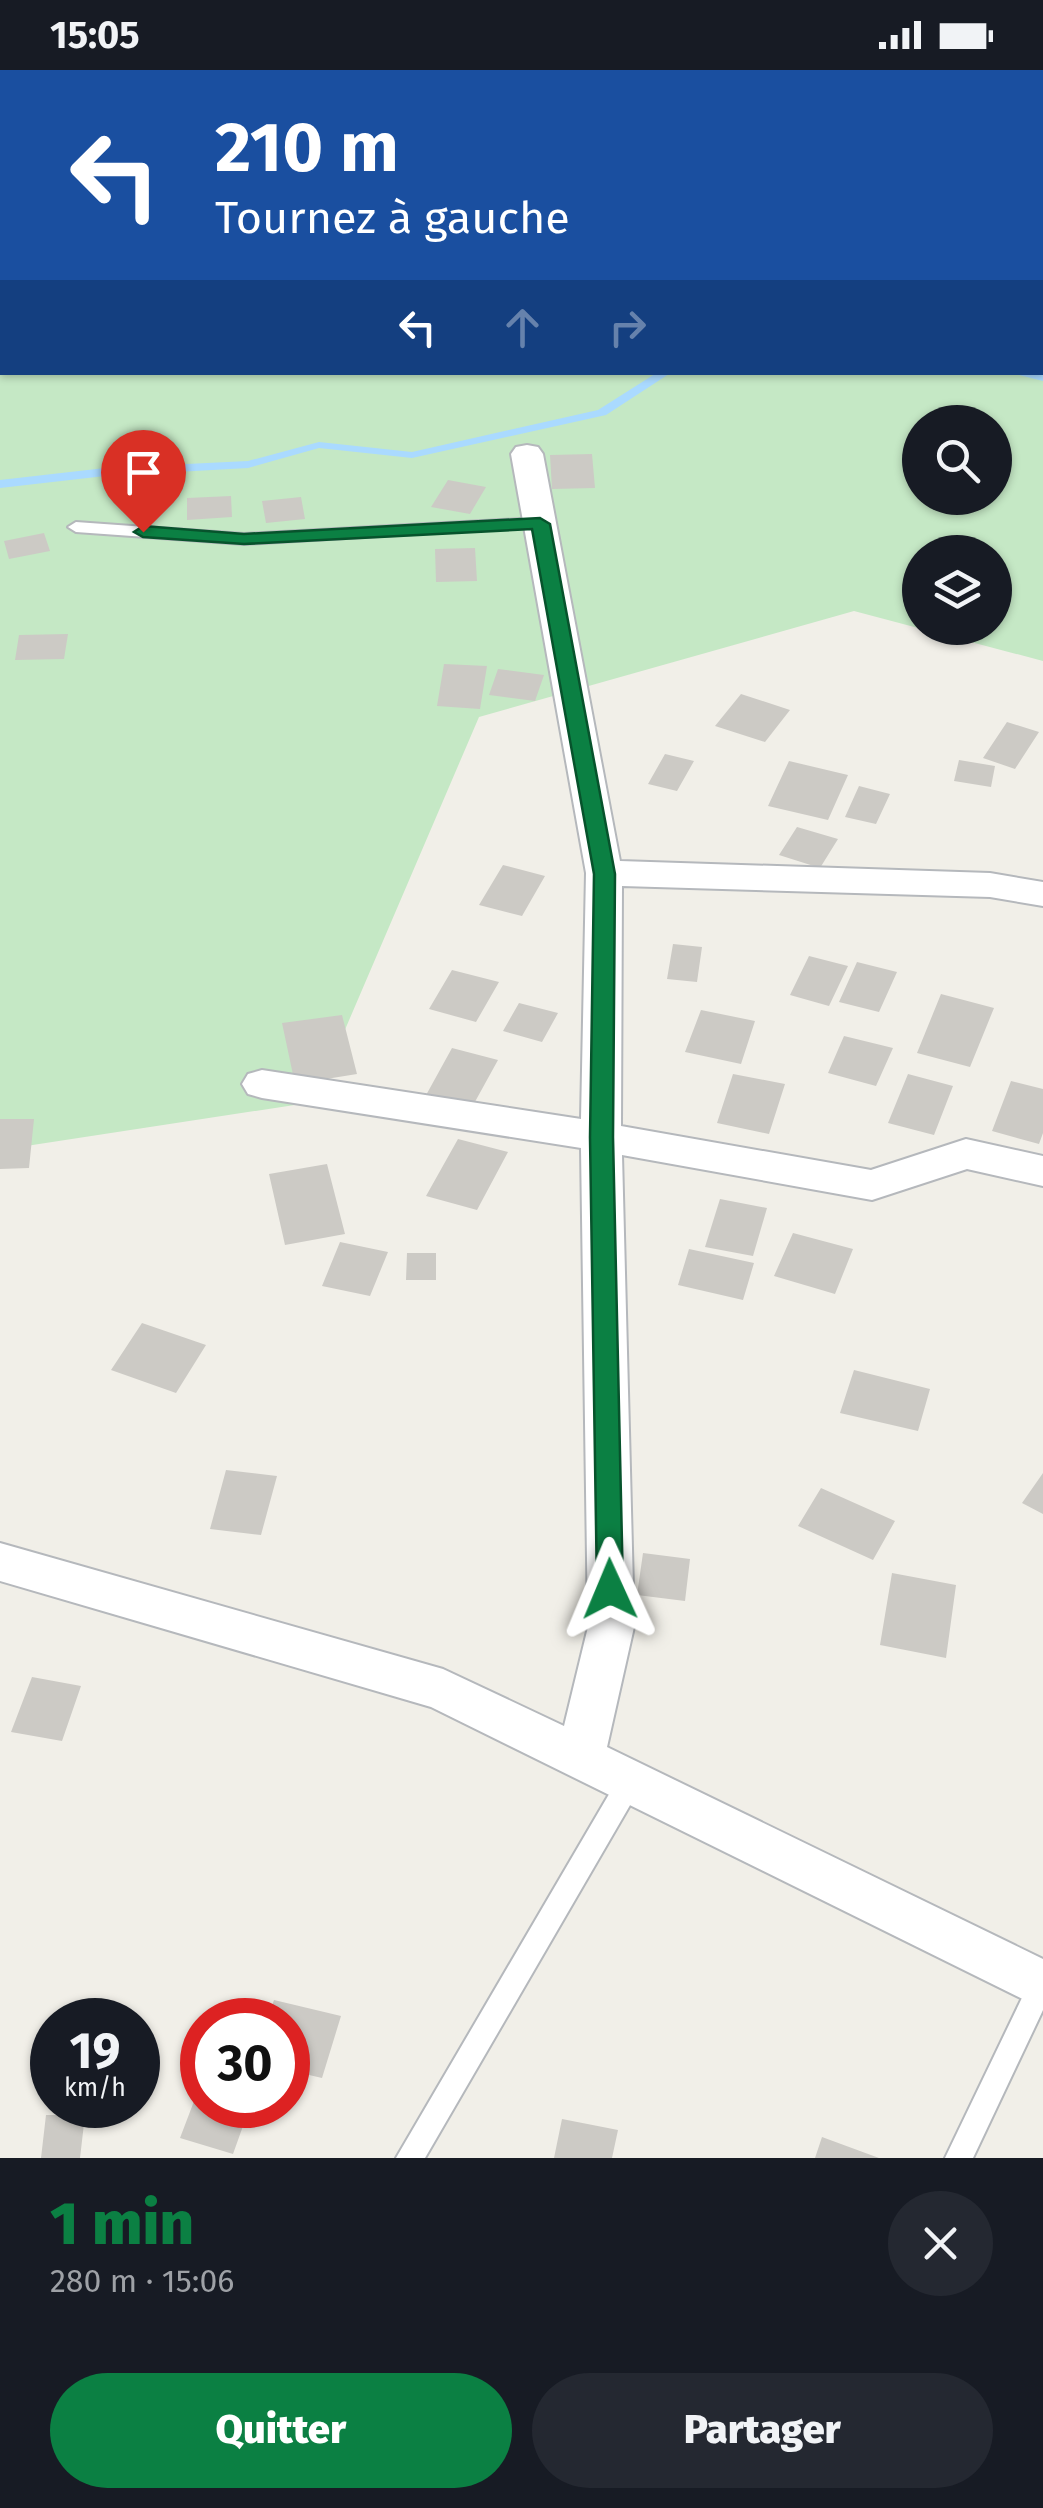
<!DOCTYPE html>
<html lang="fr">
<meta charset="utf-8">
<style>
:root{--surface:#171b24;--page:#242831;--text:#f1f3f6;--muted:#9ea1a6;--accent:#0b8043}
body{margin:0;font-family:"Fira Sans",sans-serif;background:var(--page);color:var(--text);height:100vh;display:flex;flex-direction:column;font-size:38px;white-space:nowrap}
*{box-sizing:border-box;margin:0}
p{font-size:32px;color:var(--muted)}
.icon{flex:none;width:55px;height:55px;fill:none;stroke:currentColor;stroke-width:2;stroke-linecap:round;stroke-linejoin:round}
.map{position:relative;height:2088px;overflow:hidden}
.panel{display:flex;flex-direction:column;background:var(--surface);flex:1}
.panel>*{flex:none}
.guide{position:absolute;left:0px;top:0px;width:1045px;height:305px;box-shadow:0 2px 8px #0004;background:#1a4fa0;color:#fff;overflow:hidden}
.tools{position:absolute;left:902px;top:335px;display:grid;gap:20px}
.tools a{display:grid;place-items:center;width:110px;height:110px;border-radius:50%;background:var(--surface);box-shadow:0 2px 8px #0004;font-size:50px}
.speed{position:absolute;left:30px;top:1928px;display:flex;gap:20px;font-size:50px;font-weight:700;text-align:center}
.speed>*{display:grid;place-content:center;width:130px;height:130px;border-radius:50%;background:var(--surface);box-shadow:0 2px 8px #0004;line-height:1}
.speed small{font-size:25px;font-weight:400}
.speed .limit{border:15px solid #d22;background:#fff;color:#111}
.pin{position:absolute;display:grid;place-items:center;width:85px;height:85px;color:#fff;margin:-102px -42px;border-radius:50% 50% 50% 0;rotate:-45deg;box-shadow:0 0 10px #0007}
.pin .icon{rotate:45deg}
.me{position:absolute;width:110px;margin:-55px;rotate:359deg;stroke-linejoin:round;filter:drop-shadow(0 0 8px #0008)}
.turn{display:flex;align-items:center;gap:35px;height:210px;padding:0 50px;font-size:45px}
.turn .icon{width:130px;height:130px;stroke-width:2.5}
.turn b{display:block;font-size:70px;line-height:85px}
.lanes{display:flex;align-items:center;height:95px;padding:0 50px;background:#0003;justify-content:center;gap:50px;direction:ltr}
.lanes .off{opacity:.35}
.round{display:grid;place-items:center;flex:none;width:105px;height:105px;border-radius:52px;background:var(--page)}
.overview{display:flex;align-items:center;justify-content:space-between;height:170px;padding:0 50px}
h1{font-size:60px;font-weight:800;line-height:75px;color:var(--accent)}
.button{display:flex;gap:20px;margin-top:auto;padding:20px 50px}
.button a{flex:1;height:115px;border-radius:60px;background:var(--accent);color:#fff;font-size:40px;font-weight:800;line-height:115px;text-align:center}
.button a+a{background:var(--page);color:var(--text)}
.status{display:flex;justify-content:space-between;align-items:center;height:70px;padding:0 50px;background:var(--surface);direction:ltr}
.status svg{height:28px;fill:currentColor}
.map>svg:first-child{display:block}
</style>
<div class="status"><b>15:05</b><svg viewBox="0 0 49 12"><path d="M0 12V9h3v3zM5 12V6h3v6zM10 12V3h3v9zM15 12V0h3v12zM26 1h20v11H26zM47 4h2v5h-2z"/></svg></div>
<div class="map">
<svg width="1043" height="2088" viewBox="0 0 1043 2088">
<rect width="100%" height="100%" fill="#f1efe8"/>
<path fill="#c5e8c5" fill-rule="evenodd" d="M0,0H68L2,2V302H1042L1043,243V591L854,541L479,647L314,1032L0,1080ZM920,352H995V428H920ZM920,482H995V558H920Z"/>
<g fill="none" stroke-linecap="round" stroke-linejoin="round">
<path fill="#aadaff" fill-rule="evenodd" d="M658,302H672L606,345L412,388L319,378L248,398L105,406L0,418V410L105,398L248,391L319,372L412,382L598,340Z
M1007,302L1043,305V311Z"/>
</g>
<path fill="#cccac5" d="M592,384L595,418L552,419L550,385Z
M448,410L486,417L470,444L431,437Z
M231,426L232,447L187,450V428Z
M301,427L305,449L266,453L262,431Z
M44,463L50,481L9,489L4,471Z
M475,478L477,511L436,512L435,479Z
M68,564L64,589L15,590L19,565Z
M444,594L487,596L480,639L437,636Z
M498,599L544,605L535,631L489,625Z
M741,624L790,640L765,672L715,656Z
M1007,652L1039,662L1015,699L983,688Z
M665,684L694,691L677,721L648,714Z
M959,690L995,696L991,717L954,711Z
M789,691L848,705L828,750L768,736Z
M859,716L890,724L876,754L845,747Z
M797,757L838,769L820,798L779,785Z
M503,795L545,806L522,846L479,835Z
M673,874L702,877L697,912L667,909Z
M809,886L848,896L829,936L790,925Z
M857,892L897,902L879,942L839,932Z
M452,900L499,912L476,952L429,939Z
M941,924L994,938L970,997L917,983Z
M519,933L558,943L542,972L503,961Z
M701,940L755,951L741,994L685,982Z
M342,945L357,1004L295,1014L282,953Z
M844,966L893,978L876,1016L828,1003Z
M452,978L498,990L471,1039L425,1027Z
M733,1004L785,1014L769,1064L717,1053Z
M908,1004L953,1016L934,1065L888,1053Z
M1011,1011L1043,1019V1063L1039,1074L992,1061Z
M0,1049H34L29,1098L0,1099Z
M458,1069L508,1082L477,1140L426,1126Z
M327,1094L345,1164L285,1175L269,1104Z
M720,1129L767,1138L753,1186L705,1177Z
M793,1163L853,1179L835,1224L774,1206Z
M340,1172L388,1182L370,1226L322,1216Z
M689,1179L754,1193L743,1230L678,1215Z
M407,1183H436V1210H406Z
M142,1253L206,1275L176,1323L111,1300Z
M854,1300L930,1319L918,1361L840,1343Z
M226,1400L277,1406L261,1465L210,1459Z
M1043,1403V1444L1022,1433Z
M821,1418L895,1451L873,1490L798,1456Z
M643,1483L690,1489L685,1531L637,1525Z
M892,1503L956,1515L946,1588L880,1575Z
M32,1607L81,1616L62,1671L11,1662Z
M274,1930L341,1946L322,2008L288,2000V1950H267Z
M196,2026L202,2028V2035H224L248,2042L233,2084L180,2068Z
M46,2045H85L80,2088H41Z
M562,2049L618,2060L612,2088H554Z
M822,2067L879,2088H815Z"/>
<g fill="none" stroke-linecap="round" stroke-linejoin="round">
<defs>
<path id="lane" d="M540,448L548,453L546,456L244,474L76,462L68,457L76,452L244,464Z
M631,1699L640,1702L643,1710L640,1718L425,2088H396L622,1702Z
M1043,1902V1940L973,2088H945L1033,1905Z"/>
<path id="street" d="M868,0H894L895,2H869Z
M1042,64H1043V80H1042Z
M527,375L538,377L543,384L620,791L990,803L1043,812V836L990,827L622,816L621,1056L871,1100L966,1069L1043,1086V1116L967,1099L872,1130L622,1085L634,1557L607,1677L1043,1889V1939L431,1637L0,1511V1473L443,1599L564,1656L588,1557L581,1078L262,1028L248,1024L242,1014L248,1004L262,1000L581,1049L586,803L511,384L516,377Z"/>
</defs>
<use href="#lane" stroke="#b5b8bc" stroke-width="4"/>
<use href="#street" stroke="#b5b8bc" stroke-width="4"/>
<use href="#lane" fill="#fff" fill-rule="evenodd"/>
<use href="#street" fill="#fff" fill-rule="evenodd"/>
</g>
<path fill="#0b8043" stroke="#07532c" stroke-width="2.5" d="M540,448L550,454L615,804L613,1067L623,1519L620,1527L610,1530L601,1527L597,1519L590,1067L594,804L532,459L244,474L143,467L134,462L143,456L244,464Z"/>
</svg>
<div class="tools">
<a><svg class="icon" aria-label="search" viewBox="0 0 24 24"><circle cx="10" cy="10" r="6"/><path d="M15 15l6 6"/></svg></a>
<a><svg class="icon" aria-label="layers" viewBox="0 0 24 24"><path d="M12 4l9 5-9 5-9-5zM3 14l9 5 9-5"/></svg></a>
</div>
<div class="speed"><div>19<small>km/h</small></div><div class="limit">30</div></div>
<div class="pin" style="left:143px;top:462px;background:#d93025"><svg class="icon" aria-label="arrive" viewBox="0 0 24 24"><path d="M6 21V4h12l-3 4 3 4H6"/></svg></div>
<svg class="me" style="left:610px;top:1519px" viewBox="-20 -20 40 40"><path d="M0-17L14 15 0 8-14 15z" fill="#0b8043" stroke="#fff" stroke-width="4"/></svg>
<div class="guide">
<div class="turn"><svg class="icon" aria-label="left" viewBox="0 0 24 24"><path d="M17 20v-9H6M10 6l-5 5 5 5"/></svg><div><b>210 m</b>Tournez à gauche</div></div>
<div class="lanes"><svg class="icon" aria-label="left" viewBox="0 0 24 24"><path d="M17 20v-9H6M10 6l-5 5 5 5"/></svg><svg class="icon off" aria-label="ahead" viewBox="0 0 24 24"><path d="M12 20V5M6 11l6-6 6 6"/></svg><svg class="icon off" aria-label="right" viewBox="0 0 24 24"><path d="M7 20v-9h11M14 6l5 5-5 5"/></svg></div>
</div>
</div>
<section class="panel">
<div class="overview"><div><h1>1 min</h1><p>280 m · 15:06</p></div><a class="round"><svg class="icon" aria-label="close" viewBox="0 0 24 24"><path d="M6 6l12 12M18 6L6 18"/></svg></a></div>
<div class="button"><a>Quitter</a><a>Partager</a></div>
</section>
